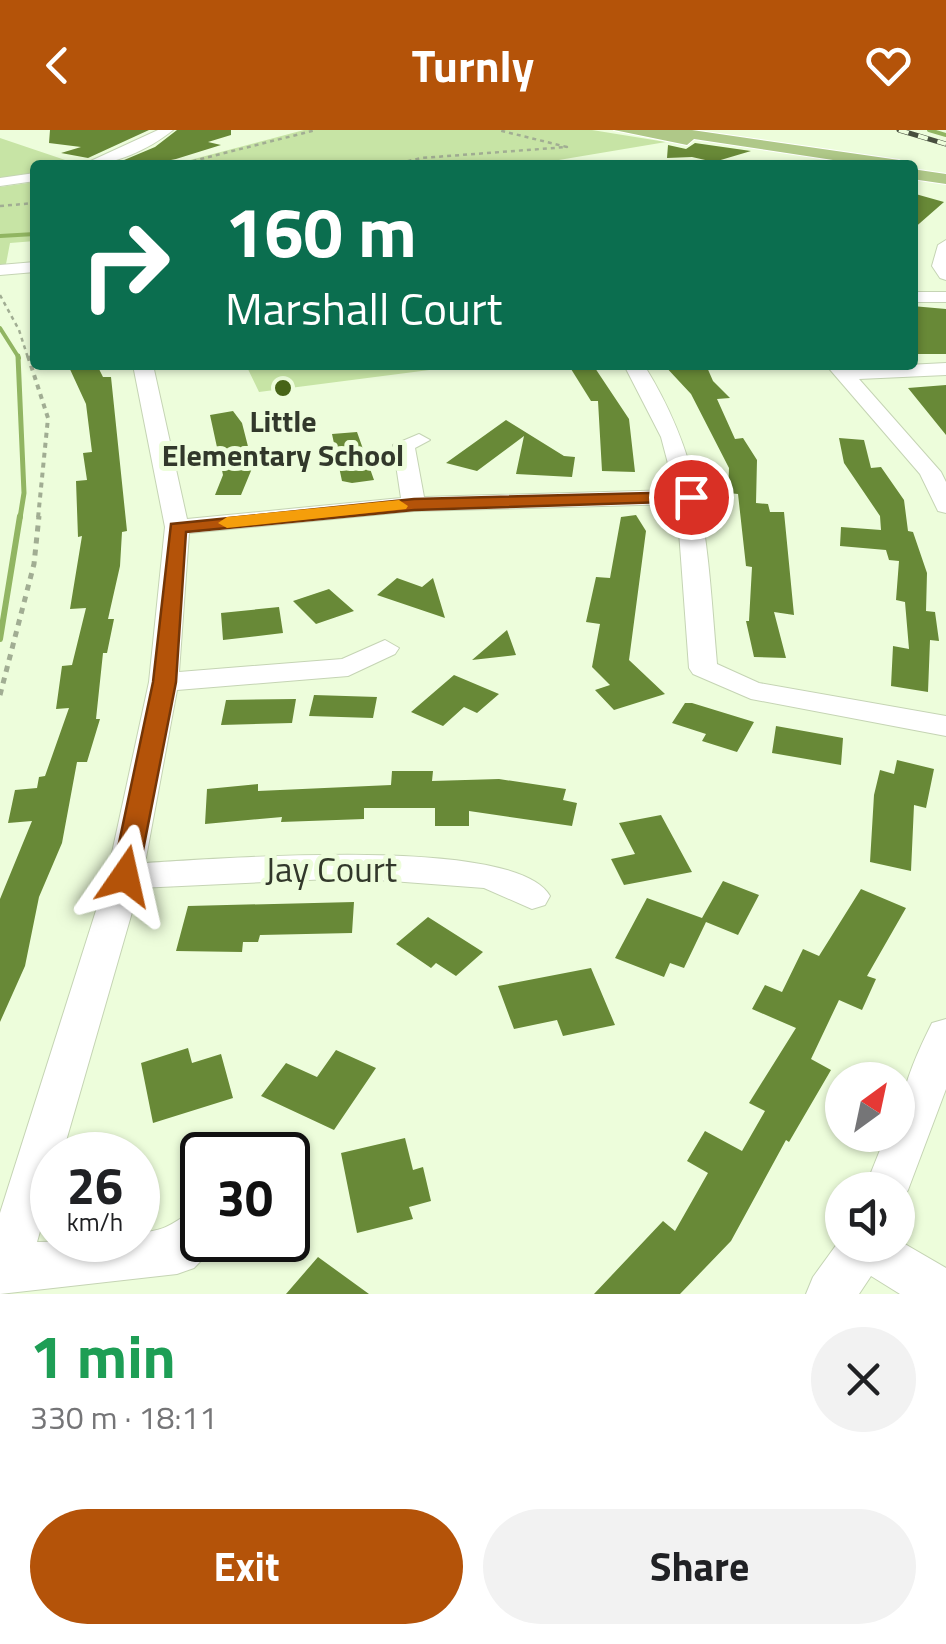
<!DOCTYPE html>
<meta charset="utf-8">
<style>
:root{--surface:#fff;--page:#f2f2f2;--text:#202124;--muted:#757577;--accent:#b45309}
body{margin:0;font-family:"Titillium Web",sans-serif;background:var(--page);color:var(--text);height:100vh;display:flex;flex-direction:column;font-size:38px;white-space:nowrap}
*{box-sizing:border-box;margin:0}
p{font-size:32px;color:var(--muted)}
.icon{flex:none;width:55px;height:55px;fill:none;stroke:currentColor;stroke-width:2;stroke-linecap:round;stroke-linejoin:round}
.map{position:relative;height:1164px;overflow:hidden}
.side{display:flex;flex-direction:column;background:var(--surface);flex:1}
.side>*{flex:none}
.guide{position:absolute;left:30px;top:30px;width:888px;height:210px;border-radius:10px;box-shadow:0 2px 8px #0004;background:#0b6e4f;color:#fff;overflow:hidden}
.needle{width:65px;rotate:33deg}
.buttons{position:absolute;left:825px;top:932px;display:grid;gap:20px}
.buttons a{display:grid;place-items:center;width:90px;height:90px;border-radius:50%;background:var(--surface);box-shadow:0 2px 8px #0004;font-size:50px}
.speed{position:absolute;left:30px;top:1002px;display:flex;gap:20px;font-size:50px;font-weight:700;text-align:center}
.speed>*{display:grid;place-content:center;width:130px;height:130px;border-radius:50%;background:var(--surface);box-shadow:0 2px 8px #0004;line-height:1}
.speed small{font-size:25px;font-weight:400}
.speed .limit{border:5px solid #111;border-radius:15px;background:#fff;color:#111}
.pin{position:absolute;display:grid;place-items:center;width:85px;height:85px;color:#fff;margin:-42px;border:5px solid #fff;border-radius:50%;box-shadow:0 2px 10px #0007}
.me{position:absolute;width:110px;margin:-55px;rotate:11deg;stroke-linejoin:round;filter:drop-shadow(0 0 8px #0008)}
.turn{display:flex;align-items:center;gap:35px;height:210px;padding:0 30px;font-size:45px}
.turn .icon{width:130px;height:130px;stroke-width:2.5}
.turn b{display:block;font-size:70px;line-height:85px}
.round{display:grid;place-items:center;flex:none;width:105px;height:105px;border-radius:52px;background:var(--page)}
.head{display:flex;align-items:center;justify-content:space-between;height:170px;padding:0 30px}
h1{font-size:60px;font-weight:700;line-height:75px;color:#1e9e55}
.action{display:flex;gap:20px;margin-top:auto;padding:20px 30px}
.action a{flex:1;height:115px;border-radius:60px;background:var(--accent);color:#fff;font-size:40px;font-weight:700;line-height:115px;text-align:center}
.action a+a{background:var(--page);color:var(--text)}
header{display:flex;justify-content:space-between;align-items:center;height:130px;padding:0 30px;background:var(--accent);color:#fff;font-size:45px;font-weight:700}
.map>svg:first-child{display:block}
</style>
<header><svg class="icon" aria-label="back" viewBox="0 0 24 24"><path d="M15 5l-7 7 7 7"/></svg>Turnly<svg class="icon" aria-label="heart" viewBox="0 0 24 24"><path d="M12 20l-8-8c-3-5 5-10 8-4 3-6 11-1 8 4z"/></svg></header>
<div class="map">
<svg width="946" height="1164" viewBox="0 0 946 1164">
<rect width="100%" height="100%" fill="#edfddb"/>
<path fill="#c7e4a5" d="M304,0H592L666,12L529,35H171Z
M0,8L77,34L35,35V43L0,48Z
M35,52V111L10,113L6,134H0V57Z
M246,235H434L437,239L259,262Z"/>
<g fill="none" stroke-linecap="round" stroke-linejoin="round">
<path stroke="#91b562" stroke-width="4" d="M929,0L946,5
M0,106L35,104
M0,198L19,228"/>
<path stroke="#91b562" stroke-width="5" d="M18,226L24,363L20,388"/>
<path stroke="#91b562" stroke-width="6" d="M0,509L20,386"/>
</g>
<path fill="#688937" d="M50,0H149L88,28L61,23L81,17L49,13Z
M177,0H231V5L208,12L221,15L176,29L146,35L117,33L155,17Z
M695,13L751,21L714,32L692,27L667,28L668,15L686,19Z
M912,63L944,72L912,100Z
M912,176L946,179V224H918L912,217Z
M68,235H97L103,247H111L127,401L122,402L120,436L108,489H114L107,523H103L96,589H100L87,632H77L62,713L39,767L25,836L0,892V769L32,691L8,693L15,660L37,658L39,647L45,646L69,578L56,579L62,536L72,535L86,478L70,479L82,406L78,407L76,351L87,350L83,323L92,322L86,274Z
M664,235H706L713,251L730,268L717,269L735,309L743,308L757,330L756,373L768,374L770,382H784L794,485L774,482L786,528L754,527L746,491H749L752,437L746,436L738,364L728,363L729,338L691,264Z
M595,238L629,289L635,342L602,341L598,271H591L571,239Z
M946,255V305L908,258Z
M233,281L242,293L253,336L241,365H215L223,345L210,285Z
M506,290L564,326L575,327L572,347L516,344L524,306L477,341L446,333Z
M357,302L374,350L352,353L342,351L332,304Z
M839,308L864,310L871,338L881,337L904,370L908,401L913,402L927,443L926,481L935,482L939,511L930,510L928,562L891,556L893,516L909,519L905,472L896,470L899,431L889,430L886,420L840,416L841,397L881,400L880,386L844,333Z
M636,385L646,401L629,530L665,564L614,580L595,560L610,555L592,537L600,494L586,492L596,447L610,448L621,387Z
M397,448L422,457L433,448L445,488L377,465Z
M329,459L354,481L316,494L293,471Z
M279,477L283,503L223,510L221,483Z
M507,500L516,525L472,530Z
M454,545L499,564L477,583L464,577L443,596L411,582Z
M314,565L377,567L373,588L309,586Z
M296,569L292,593L221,595L226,570Z
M685,573H692L754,592L737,622L702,611L706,604L672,593Z
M776,596L843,608L841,635L772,623Z
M897,630L934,639L926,678L914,675L911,741L870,732L874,665L880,640L894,644Z
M392,641H433L432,651L499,649L566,659L563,670L577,673L572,696L469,681V696H435V678H364V689L281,692L282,687L205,694L207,659L258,654V661L391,655Z
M661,685L692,742L624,755L611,729L635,724L619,693Z
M723,751L759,765L738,805L706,792L684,838L670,833L664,847L615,828L647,768L702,788Z
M861,759L906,778L867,846L876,849L862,880L839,870L811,929L831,940L789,1012L786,1010L731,1111L680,1164H594L663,1091L675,1101L708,1043L687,1031L705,1001L742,1021L765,981L749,973L796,898L752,879L765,855L782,862L803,819L819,826Z
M354,772L352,803L260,805L258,812H243L242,822L176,821L188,776Z
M428,787L483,822L456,846L436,833L431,838L396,814Z
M591,838L615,895L563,906L557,890L514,899L498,856Z
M188,918L192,933L221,924L233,968L153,993L141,933Z
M336,920L376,938L334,1000L261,966L286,933L317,947Z
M405,1008L413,1040L423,1037L431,1071L409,1077L413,1089L357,1103L341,1023Z
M318,1127L369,1164H286Z"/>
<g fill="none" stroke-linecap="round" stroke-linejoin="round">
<defs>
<path id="minor" d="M158,0H173C148,20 115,35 82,35Z
M35,43V51L0,56V48Z
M946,110V150L940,148L932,136L938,115Z
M35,132V142L0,145V135Z
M912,162H946V172H912Z
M946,233V245L859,249L941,342L946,352V383L938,381L920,344L826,235L849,238Z
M133,235H153L187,389L401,368L393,315L419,304L430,310L415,318L424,367L675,360L661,307L624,235H644C707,336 707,418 717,534L759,553L946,586V606L751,569L693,544L689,538L677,374L414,381L189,403L179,542L342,529L385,510L399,518L395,524L348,546L177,560L145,733C216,729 515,704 550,766L545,775L532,779L484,758L352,748L139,758L62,1025H52V1059L37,1112L138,1110V1103C174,1100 171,1090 202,1078V1110H221L194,1138L177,1144L0,1164V1083L107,746L149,552L165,397Z
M946,889V959L908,1060L898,1076V1060H864L886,1005H898C898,966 914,929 932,893Z
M842,1107V1115H898V1110L946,1138V1164H900L871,1146L859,1164H806L813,1147Z"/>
<path id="major" d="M614,0H692L899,30L907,35H866L694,9L687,15Z
M912,39L946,44V54L912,49Z"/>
</defs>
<use href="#minor" stroke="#c5d4b4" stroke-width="2"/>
<use href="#major" stroke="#fff" stroke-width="2"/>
<path stroke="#a1ad93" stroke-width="2.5" stroke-dasharray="4 4" stroke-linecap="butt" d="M177,35L316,0
M392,35L421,28L567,17L498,0
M0,76L35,73
M0,165L19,200L28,228"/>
<path stroke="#a1ad93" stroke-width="4" stroke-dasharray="5 5" stroke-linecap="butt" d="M28,226L48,288L38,388"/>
<path stroke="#a1ad93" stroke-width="5" stroke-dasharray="6 6" stroke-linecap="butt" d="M0,565L34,434L39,386"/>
<use href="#minor" fill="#fff" fill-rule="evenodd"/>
<use href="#major" fill="#afc888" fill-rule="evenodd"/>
<defs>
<path id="rail" d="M899,0L946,14"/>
</defs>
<use href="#rail" stroke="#484f3f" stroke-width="5"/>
<use href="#rail" stroke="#edfddb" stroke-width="4" stroke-dasharray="10" stroke-linecap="butt"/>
</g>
<path fill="#b45309" stroke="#753606" stroke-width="2.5" d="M691,362L697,363V371L414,380L186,402L176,552L138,746L134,753H116L112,746L153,552L171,394L414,369Z"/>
<path fill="#f59e0b" d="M399,370L408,376L406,379L227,398L218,393L227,387Z"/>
<circle fill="#476417" stroke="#edfddb" stroke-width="4" cx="283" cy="258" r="10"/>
<g text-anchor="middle" stroke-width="10" stroke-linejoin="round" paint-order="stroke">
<g font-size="30" font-weight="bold" fill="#32382b" stroke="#edfddb">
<text x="283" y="302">Little<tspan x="283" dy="34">Elementary School</tspan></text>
</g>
<g font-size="35" fill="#32382b" stroke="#edfddb">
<text x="331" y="752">Jay Court</text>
</g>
</g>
</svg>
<div class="buttons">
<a><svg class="needle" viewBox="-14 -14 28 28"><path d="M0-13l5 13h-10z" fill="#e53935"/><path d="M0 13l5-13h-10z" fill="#757577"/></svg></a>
<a><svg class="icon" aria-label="sound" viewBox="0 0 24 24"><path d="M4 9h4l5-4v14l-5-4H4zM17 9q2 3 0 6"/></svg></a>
</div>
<div class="speed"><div>26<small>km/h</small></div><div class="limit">30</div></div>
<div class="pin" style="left:691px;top:367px;background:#d93025"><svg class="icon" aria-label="arrive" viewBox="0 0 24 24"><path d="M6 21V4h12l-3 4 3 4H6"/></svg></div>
<svg class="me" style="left:125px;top:746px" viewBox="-20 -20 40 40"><path d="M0-17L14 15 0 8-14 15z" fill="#b45309" stroke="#fff" stroke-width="4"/></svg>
<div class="guide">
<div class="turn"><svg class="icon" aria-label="right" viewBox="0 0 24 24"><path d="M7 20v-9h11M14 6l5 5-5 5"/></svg><div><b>160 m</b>Marshall Court</div></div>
</div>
</div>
<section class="side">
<div class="head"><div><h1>1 min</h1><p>330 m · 18:11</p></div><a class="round"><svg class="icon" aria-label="close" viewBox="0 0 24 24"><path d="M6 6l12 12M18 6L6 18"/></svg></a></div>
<div class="action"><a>Exit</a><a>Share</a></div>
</section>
